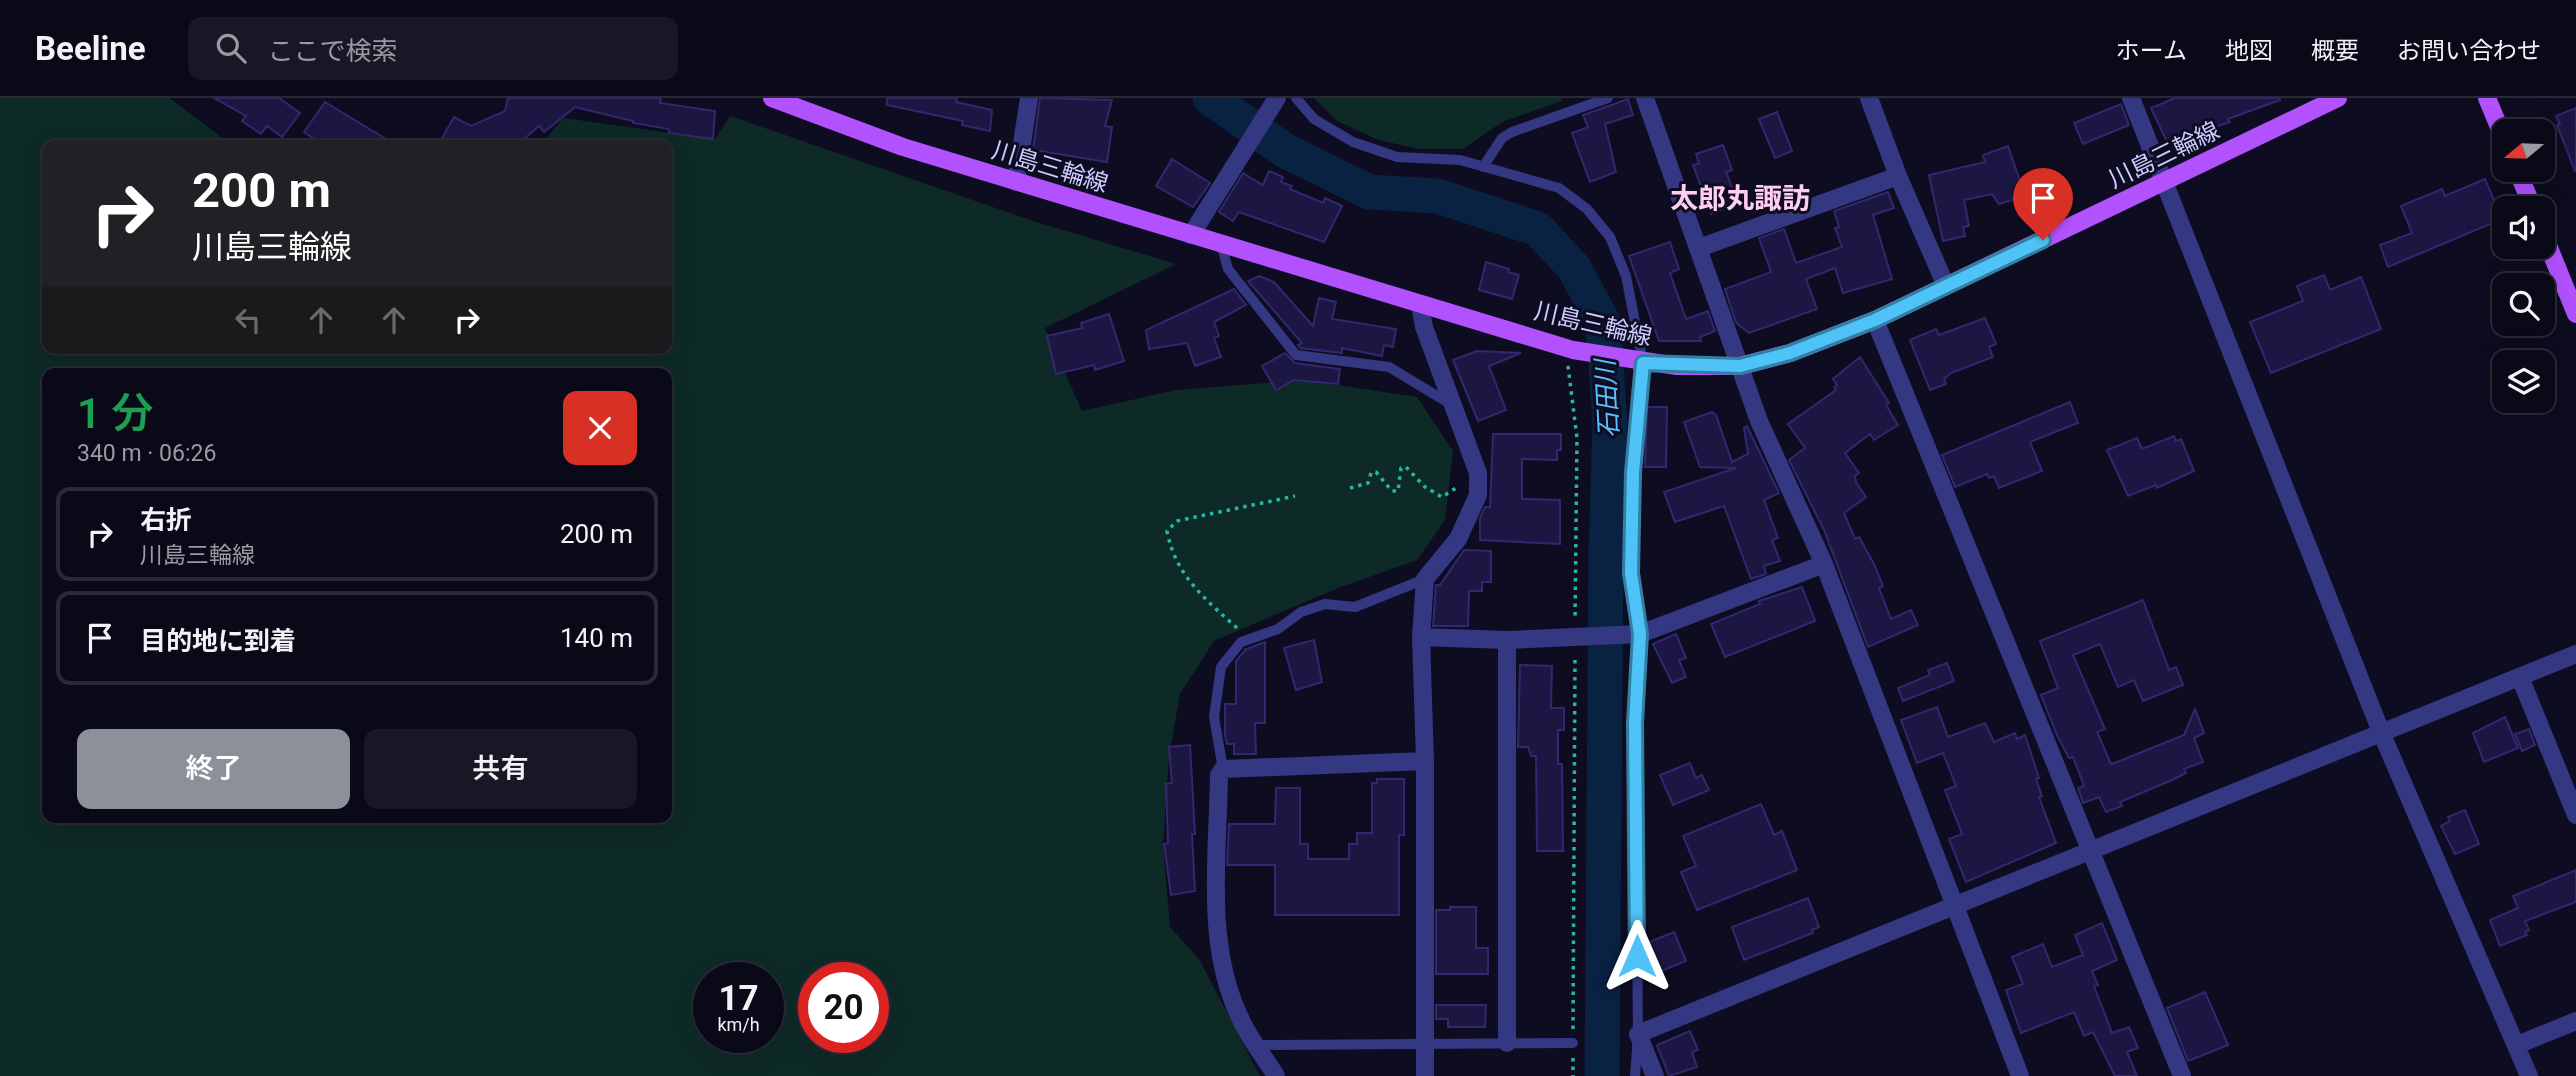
<!DOCTYPE html>
<html lang="ja">
<meta charset="utf-8">
<style>
:root{--surface:#0a0918;--page:#181725;--text:#f1f3f6;--muted:#999aa2;--line:#2a2a37;--accent:#8c9099}
body{margin:0;font-family:Roboto,"Noto Sans JP",sans-serif;background:var(--page);color:var(--text);height:100vh;display:flex;flex-direction:column;font-size:26px;white-space:nowrap}
*{box-sizing:border-box;margin:0}
p{font-size:23px;color:var(--muted)}
.icon{flex:none;width:38px;height:38px;fill:none;stroke:currentColor;stroke-width:2;stroke-linecap:round;stroke-linejoin:round}
.map{position:relative;flex:1;overflow:hidden}
.panel{position:absolute;left:42px;top:270px;width:630px;height:455px;display:flex;flex-direction:column;background:var(--surface);border-radius:14px;box-shadow:0 7px 28px #0002,0 0 0 2px var(--line)}
.panel>*{flex:none}
.hud{position:absolute;left:42px;top:42px;width:630px;height:214px;border-radius:14px;box-shadow:0 7px 28px #0002,0 0 0 2px var(--line);background:#202124;color:#fff;overflow:hidden}
.needle{width:46px;rotate:251deg}
.tools{position:absolute;left:2492px;top:21px;display:grid;gap:14px}
.tools a{display:grid;place-items:center;width:63px;height:63px;border-radius:14px;background:var(--surface);box-shadow:0 7px 28px #0002,0 0 0 2px var(--line);font-size:35px}
.speed{position:absolute;left:693px;top:864px;display:flex;gap:14px;font-size:35px;font-weight:700;text-align:center}
.speed>*{display:grid;place-content:center;width:91px;height:91px;border-radius:50%;background:var(--surface);box-shadow:0 7px 28px #0002,0 0 0 2px var(--line);line-height:1}
.speed small{font-size:18px;font-weight:400}
.speed .limit{border:10px solid #d22;background:#fff;color:#111}
.pin{position:absolute;display:grid;place-items:center;width:60px;height:60px;color:#fff;margin:-72px -30px;border-radius:50% 50% 50% 0;rotate:-45deg;box-shadow:0 0 7px #0007}
.pin .icon{rotate:45deg}
.me{position:absolute;width:77px;margin:-38px;rotate:0deg;stroke-linejoin:round;filter:drop-shadow(0 0 5px #0008)}
.turn{display:flex;align-items:center;gap:24px;height:147px;padding:0 35px;font-size:32px}
.turn .icon{width:91px;height:91px;stroke-width:2.5}
.turn b{display:block;font-size:49px;line-height:60px}
.lanes{display:flex;align-items:center;height:66px;padding:0 35px;background:#0003;justify-content:center;gap:35px;direction:ltr}
.lanes .off{opacity:.35}
.round{display:grid;place-items:center;flex:none;width:74px;height:74px;border-radius:14px;background:var(--page)}
.overview{display:flex;align-items:center;justify-content:space-between;height:119px;padding:0 35px}
h1{font-size:42px;font-weight:600;line-height:52px;color:#1e9e55}
.cta{display:flex;gap:14px;margin-top:auto;padding:14px 35px}
.cta a{flex:1;height:80px;border-radius:14px;background:var(--accent);color:#fff;font-size:28px;font-weight:600;line-height:80px;text-align:center}
.cta a+a{background:var(--page);color:var(--text)}
ul{padding:0;list-style:none}
li{display:flex;align-items:center;gap:21px;height:94px;margin:0 14px 10px;padding:0 21px;border:4px solid var(--line);border-radius:14px}
li div{flex:1}
li b{display:block;font-size:26px}
li em{font-style:normal}
header{display:flex;align-items:center;gap:42px;box-sizing:border-box;height:98px;padding:0 35px;background:var(--surface);border-bottom:2px solid var(--line)}
header strong{font-size:33px}
nav{display:flex;gap:38px;margin-inline-start:auto;font-size:24px}
.search{width:490px;height:63px;background:var(--page);display:flex;align-items:center;gap:18px;box-sizing:border-box;padding:0 24px;border-radius:14px;color:var(--muted);font-size:26px}
.map>svg:first-child{display:block}
</style>
<header>
<strong>Beeline</strong>
<div class="search"><svg class="icon" aria-label="search" viewBox="0 0 24 24"><circle cx="10" cy="10" r="6"/><path d="M15 15l6 6"/></svg>ここで検索</div>
<nav><a>ホーム</a><a>地図</a><a>概要</a><a>お問い合わせ</a></nav>
</header>
<div class="map">
<svg width="2576" height="978" viewBox="0 0 2576 978">
<rect width="100%" height="100%" fill="#0e0c20"/>
<path fill="#0e2a27" fill-rule="evenodd" d="M0,0H169L232,47H47V250H667V47H541L563,20L715,41L730,18L1033,123L1176,166L1045,230L1082,313L1176,292L1305,282L1417,299L1453,353L1445,422L1417,462L1338,490L1214,543L1180,596L1169,658L1163,748L1170,829L1199,861L1260,978H0ZM47,275H667V719H47ZM709,880H768V940H709ZM814,880H873V940H814Z
M1314,0H1562V3L1502,24L1463,51H1420L1378,42L1337,23Z"/>
<g fill="none" stroke-linecap="round" stroke-linejoin="round">
<path stroke="#092242" stroke-width="35" d="M1210,0L1284,52L1369,94L1438,98L1538,131L1574,170L1603,224L1610,326L1606,455L1602,978"/>
</g>
<path fill="#1c1742" stroke="#31286f" stroke-width="2" d="M214,0H279L300,15L282,39L267,28L261,36L242,23L246,18Z
M508,0H661L660,5L715,13L713,41L669,35V31L633,25V23L575,9L544,34L539,28L517,47H438L454,19L471,28L505,13Z
M887,0H957L956,4L992,12L990,33L962,27L963,23L887,7Z
M1040,0L1112,2L1105,28L1112,29L1107,64L1033,52Z
M2175,0H2280V2L2228,21L2230,24L2212,30L2210,27L2167,44L2151,10Z
M1628,1L1633,17L1605,26L1616,74L1590,84L1572,35L1588,29L1583,17Z
M325,4L396,47H323L304,34Z
M2121,6L2129,27L2083,46L2074,25Z
M2576,10V73H2575L2557,27L2560,26L2556,18Z
M1777,14L1792,53L1775,60L1759,21Z
M1723,47L1732,72L1726,74L1738,105L1711,116L1693,67L1699,65L1696,56Z
M2008,48L2025,98L1999,106L1992,96L1964,102L1969,128L1963,129L1965,138L1943,143L1929,77L1985,64L1983,57Z
M1172,61L1210,85L1193,109L1156,88Z
M1269,73L1283,79L1281,84L1292,88L1290,91L1323,105L1325,100L1342,108L1324,144L1239,114L1233,123L1219,114L1243,75L1263,87Z
M2485,81L2502,121L2388,169L2380,147L2412,135L2401,108L2442,91L2445,98Z
M1888,94L1894,110L1873,117L1892,181L1843,195L1835,170L1806,181L1817,211L1749,235L1736,225L1725,191L1771,174L1759,140L1784,131L1796,165L1842,149L1835,130L1839,129L1834,113Z
M1670,144L1679,171L1670,175L1686,221L1708,213L1715,233L1700,239L1701,243H1659L1629,158Z
M1486,164L1509,171L1508,174L1519,177L1512,201L1479,192Z
M2324,177L2330,192L2361,179L2381,231L2271,275L2250,224L2303,203L2297,188Z
M1259,178L1274,184L1313,228L1319,200L1336,204L1332,221L1396,231L1393,249L1384,247L1382,258L1342,250V255L1300,250L1298,247L1302,245L1248,183Z
M1234,191L1246,207L1214,224L1219,238L1214,240L1221,259L1195,268L1187,245L1149,251L1146,232Z
M1109,216L1124,263L1095,272L1094,267L1056,276L1047,238L1082,230L1081,225Z
M1985,220L1996,246L1989,249L1993,259L1951,275L1944,281L1946,286L1930,292L1910,242L1936,231L1939,237Z
M1477,253L1521,255L1489,268L1506,312L1478,323L1453,262Z
M1285,255L1295,265L1340,271L1338,286L1294,282L1276,292L1262,268Z
M1860,259L1889,305L1886,307L1898,327L1874,342L1870,336L1845,355L1859,375L1855,378L1856,384L1866,399L1844,415L1855,441L1859,439L1874,466L1883,488L1879,490L1891,521L1911,512L1918,527L1868,549L1824,432L1789,362L1805,350L1788,326L1836,292L1834,289L1837,287L1833,281Z
M2070,304L2078,325L2030,344L2042,373L1999,390L1994,378L1989,380L1987,376L1955,389L1942,357Z
M1647,309H1667L1666,369H1645Z
M1712,314L1716,317L1732,364L1748,356L1744,330L1747,328L1779,395L1764,402L1778,440L1772,442L1780,463L1764,468L1766,476L1751,481L1724,408L1675,424L1664,394L1736,370L1700,369L1684,324Z
M1493,336H1561V352H1557V362L1522,361V401L1560,402V446L1480,442V420L1485,409H1490Z
M2174,338L2176,343L2181,341L2194,373L2157,390L2156,387L2128,398L2107,352L2137,340L2142,351Z
M1464,452L1491,453V484H1482V493H1469L1468,528H1433L1436,487H1440Z
M1802,489L1815,523L1725,559L1711,526L1760,506L1759,503Z
M2143,502L2169,572L2176,569L2183,587L2143,603L2134,582L2118,589L2100,546L2073,557L2105,631L2097,634L2111,666L2117,664L2184,637L2195,611L2204,635L2194,640L2203,664L2184,671L2186,675L2172,682L2120,704L2122,708L2106,714L2099,699L2083,705L2078,690L2084,688L2073,659L2069,660L2057,637L2041,597L2058,590L2040,543Z
M1676,536L1686,560L1679,562L1686,579L1672,585L1653,546Z
M1314,542L1322,584L1296,592L1284,550Z
M1265,544V625H1255L1256,656H1234V646H1227L1225,637V606H1236V563L1246,551Z
M1947,565L1954,583L1903,603L1898,590L1930,577L1928,572Z
M1520,567L1552,568L1551,610H1564V632H1558V666H1562L1563,753H1537L1536,658H1531L1528,649H1518Z
M1937,609L1948,639L1985,625L1994,644L2015,635L2017,641L2025,637L2039,680L2036,681L2042,698L2039,699L2056,745L1966,784L1949,741L1962,736L1945,692L1956,688L1943,655L1917,665L1901,622Z
M2505,619L2518,650L2484,664L2473,635Z
M2529,631L2535,647L2522,653L2515,636Z
M1190,647L1195,736H1192L1195,793L1171,797L1164,746L1168,745L1166,686L1172,685L1169,649Z
M1690,665L1696,680L1702,677L1709,692L1673,707L1660,677Z
M1377,681H1404V737H1399V817H1275V767H1227L1229,726H1275L1276,690H1300V746H1308V761H1349V746H1357V735H1372V685H1377Z
M1761,706L1774,737L1782,733L1797,772L1697,812L1681,774L1696,768L1683,738Z
M2465,712L2479,746L2455,756L2441,728L2450,723L2448,719Z
M2576,772V804L2525,823L2529,832L2525,834L2527,837L2500,848L2490,822L2518,810L2513,798Z
M1808,800L1819,829L1812,832L1813,835L1744,862L1732,829Z
M1450,809H1476V850H1488V876H1436V812H1450Z
M2102,825L2117,862L2092,873L2098,887L2094,888L2112,935L2129,929L2138,950L2127,954L2137,978H2115L2093,934L2084,938L2074,914L2021,935L2006,892L2023,886L2012,859L2043,846L2052,869L2083,857L2075,837Z
M1674,834L1686,863L1659,874L1647,845Z
M2205,894L2228,947L2188,963L2167,910Z
M1436,907H1486L1485,929H1448V921H1436Z
M1690,933L1698,952L1692,954L1697,969L1669,978L1657,947Z"/>
<g fill="none" stroke-linecap="round" stroke-linejoin="round">
<path stroke="#28b6a3" stroke-width="3.5" stroke-dasharray="3.5 5" stroke-linecap="butt" d="M1568,268L1577,340L1575,522
M1350,390L1368,385L1371,375L1376,374L1392,393H1398L1401,370L1406,369L1425,389L1442,399L1456,390L1459,391
M1237,530C1206,502 1175,477 1167,433L1177,423L1295,398
M1573,931L1575,558
M1573,960V978"/>
<path stroke="#343782" stroke-width="10" d="M1296,0L1314,21L1353,44L1397,59L1460,62L1559,90L1587,111L1610,139L1626,178L1643,265L1633,374L1631,475L1640,536L1635,625L1638,936L1635,978
M1483,69L1502,40L1512,34L1608,0
M1221,146L1228,171L1296,257L1389,269L1452,307
M1223,671L1214,619L1221,569L1241,544L1278,531L1301,514L1325,506L1355,509L1425,481
M1256,947L1573,945"/>
<path stroke="#343782" stroke-width="18" d="M1645,0L1759,323L1824,466L2020,978
M1869,0L1898,78L1946,188
M2131,0L2381,634L2529,978
M1016,84L1029,0
M1191,137L1277,0
M1699,150L1898,78
M1420,207L1424,229L1478,375V397L1458,441L1425,481L1421,539L1425,663V978
M1875,222L2182,978
M1421,539L1507,542L1640,536L1824,466
M2520,579L2576,717
M1507,945V542
M2517,947L2576,923
M1276,978C1265,960 1251,943 1242,924C1204,849 1218,758 1219,677L1223,671L1425,663
M1655,978L1638,936L2576,556"/>
<path stroke="#b252ff" stroke-width="18" d="M772,0L903,49L1573,252L1677,268H1740L1790,255L1875,222L2338,0
M2487,0L2504,41
M2517,72L2533,110
M2543,135L2576,216"/>
</g>
<g fill="none" stroke-linecap="round" stroke-linejoin="round">
<defs>
<path id="route" d="M1637,858L1635,625L1640,536L1631,475L1633,374L1643,265L1740,268L1790,255L1875,222L2043,142"/>
</defs>
<use href="#route" stroke="#337fa1" stroke-width="18"/>
<use href="#route" stroke="#4fc3f7" stroke-width="12"/>
</g>
<g text-anchor="middle" stroke-width="6" stroke-linejoin="round" paint-order="stroke">
<g font-size="24" fill="#cdcbff" stroke="#0e0c20">
<text transform="translate(2164 57) rotate(-26)" y="8">川島三輪線</text>
<text transform="translate(1050 69) rotate(17)" y="8">川島三輪線</text>
<text transform="translate(1593 226) rotate(13)" y="8">川島三輪線</text>
</g>
<g font-size="26" font-style="italic" fill="#59beff" stroke="#0e0c20">
<text transform="translate(1607 301) rotate(-93)" y="9">石田川</text>
</g>
<g font-size="28" font-weight="bold" fill="#ffcdf0" stroke="#0e0c20">
<text x="1740" y="110">太郎丸諏訪</text>
</g>
</g>
</svg>
<div class="tools">
<a><svg class="needle" viewBox="-14 -14 28 28"><path d="M0-13l5 13h-10z" fill="#e53935"/><path d="M0 13l5-13h-10z" fill="#999aa2"/></svg></a>
<a><svg class="icon" aria-label="sound" viewBox="0 0 24 24"><path d="M4 9h4l5-4v14l-5-4H4zM17 9q2 3 0 6"/></svg></a>
<a><svg class="icon" aria-label="search" viewBox="0 0 24 24"><circle cx="10" cy="10" r="6"/><path d="M15 15l6 6"/></svg></a>
<a><svg class="icon" aria-label="layers" viewBox="0 0 24 24"><path d="M12 4l9 5-9 5-9-5zM3 14l9 5 9-5"/></svg></a>
</div>
<div class="speed"><div>17<small>km/h</small></div><div class="limit">20</div></div>
<div class="pin" style="left:2043px;top:142px;background:#d93025"><svg class="icon" aria-label="arrive" viewBox="0 0 24 24"><path d="M6 21V4h12l-3 4 3 4H6"/></svg></div>
<svg class="me" style="left:1637px;top:858px" viewBox="-20 -20 40 40"><path d="M0-17L14 15 0 8-14 15z" fill="#4fc3f7" stroke="#fff" stroke-width="4"/></svg>
<div class="hud">
<div class="turn"><svg class="icon" aria-label="right" viewBox="0 0 24 24"><path d="M7 20v-9h11M14 6l5 5-5 5"/></svg><div><b>200 m</b>川島三輪線</div></div>
<div class="lanes"><svg class="icon off" aria-label="left" viewBox="0 0 24 24"><path d="M17 20v-9H6M10 6l-5 5 5 5"/></svg><svg class="icon off" aria-label="ahead" viewBox="0 0 24 24"><path d="M12 20V5M6 11l6-6 6 6"/></svg><svg class="icon off" aria-label="ahead" viewBox="0 0 24 24"><path d="M12 20V5M6 11l6-6 6 6"/></svg><svg class="icon" aria-label="right" viewBox="0 0 24 24"><path d="M7 20v-9h11M14 6l5 5-5 5"/></svg></div>
</div>
<section class="panel">
<div class="overview"><div><h1>1 分</h1><p>340 m · 06:26</p></div><a class="round" style="background:#d93025;color:#fff"><svg class="icon" aria-label="close" viewBox="0 0 24 24"><path d="M6 6l12 12M18 6L6 18"/></svg></a></div>
<ul>
<li><svg class="icon" aria-label="right" viewBox="0 0 24 24"><path d="M7 20v-9h11M14 6l5 5-5 5"/></svg><div><b>右折</b><p>川島三輪線</p></div><em>200 m</em></li>
<li><svg class="icon" aria-label="arrive" viewBox="0 0 24 24"><path d="M6 21V4h12l-3 4 3 4H6"/></svg><div><b>目的地に到着</b></div><em>140 m</em></li>
</ul>
<div class="cta"><a>終了</a><a>共有</a></div>
</section>
</div>
